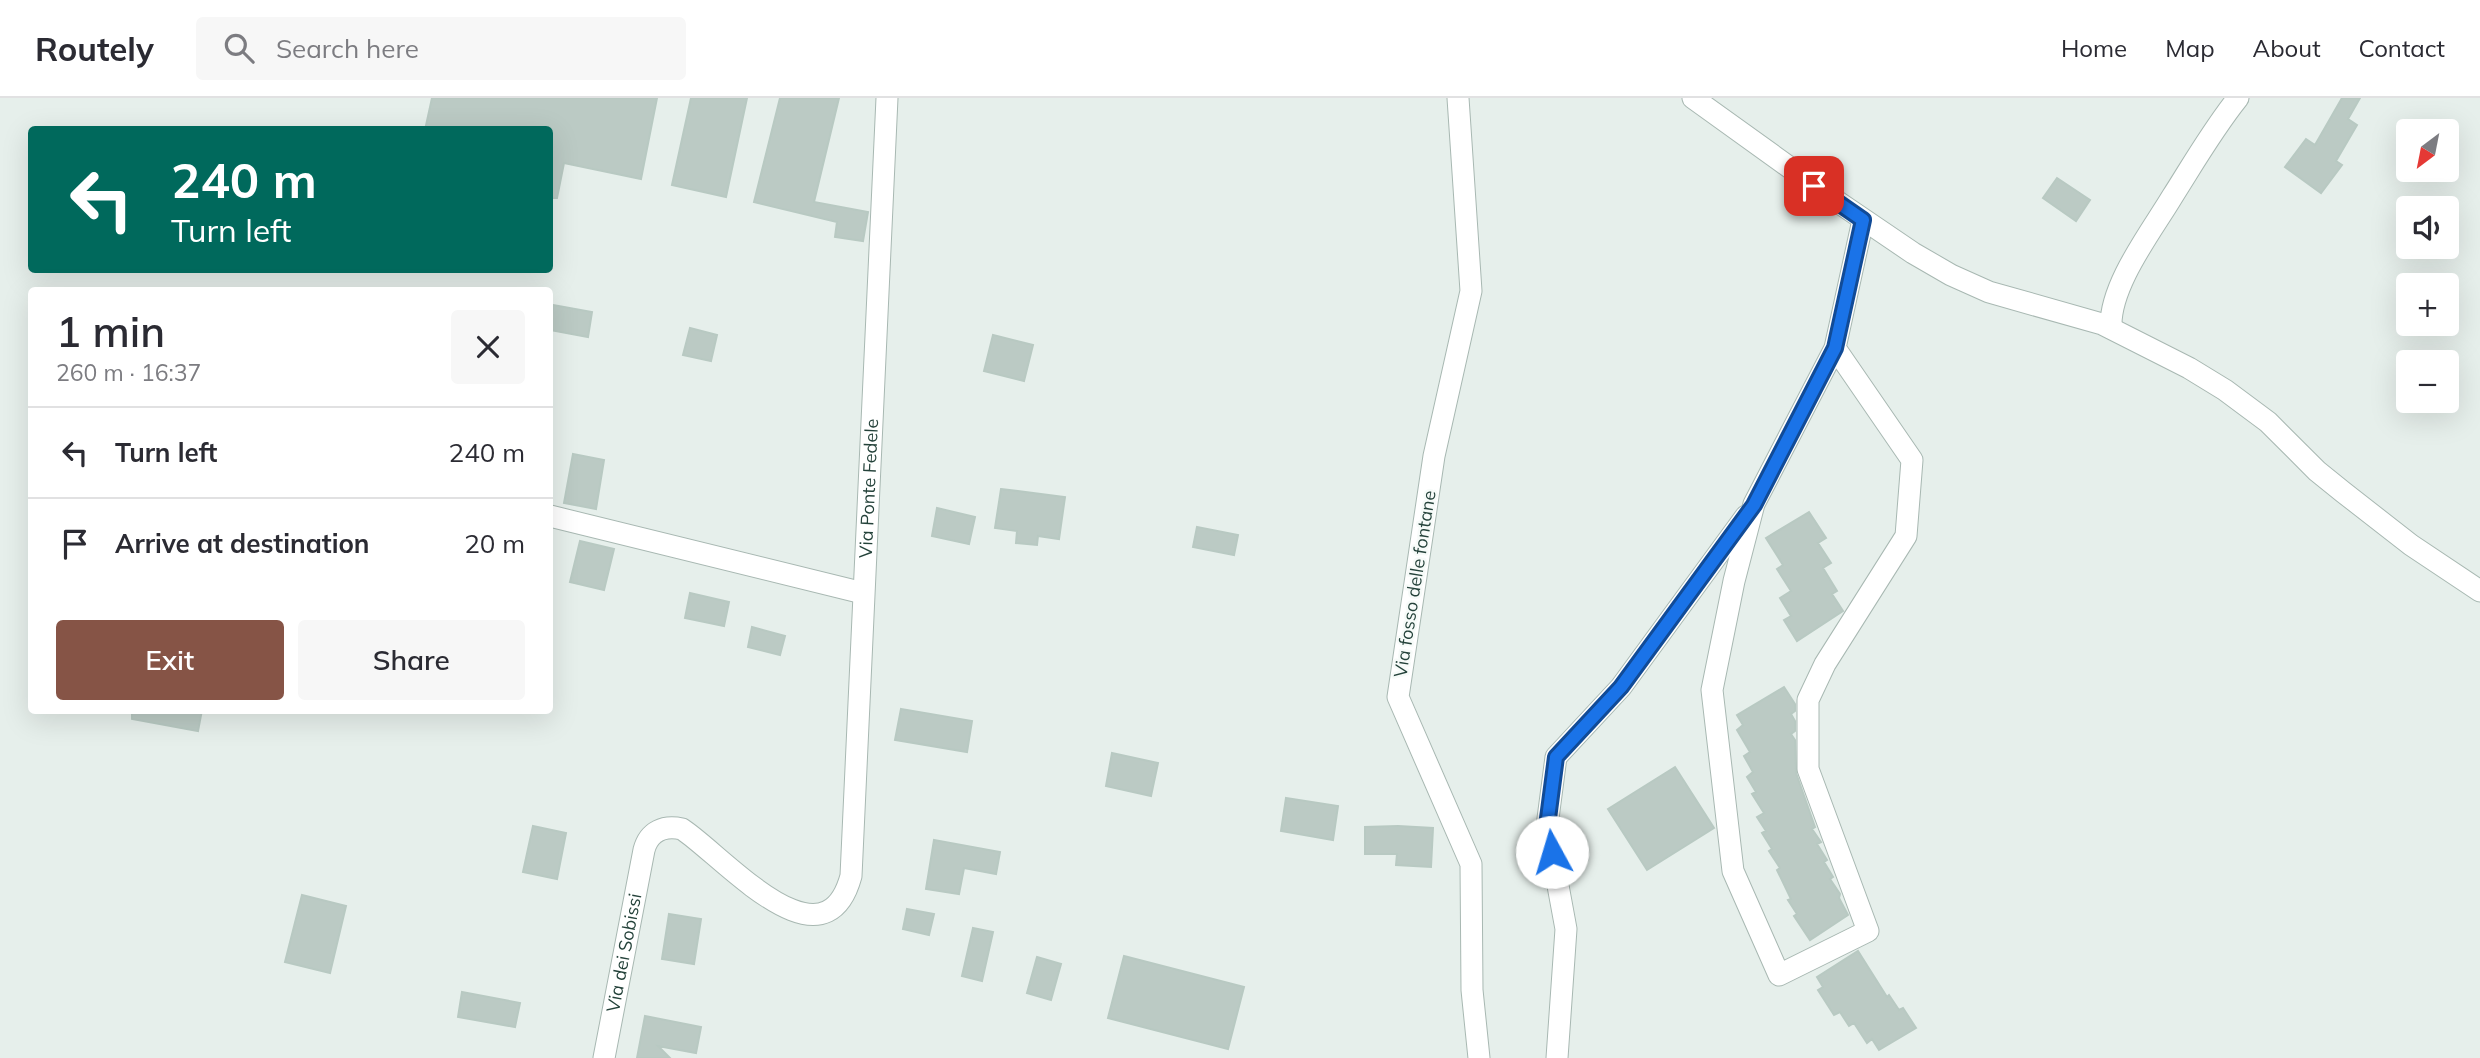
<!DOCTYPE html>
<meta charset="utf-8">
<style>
:root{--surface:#fff;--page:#f7f7f7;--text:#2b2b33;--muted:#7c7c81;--line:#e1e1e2;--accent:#865446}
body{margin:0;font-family:Mulish,sans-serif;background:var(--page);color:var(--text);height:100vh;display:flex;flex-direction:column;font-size:26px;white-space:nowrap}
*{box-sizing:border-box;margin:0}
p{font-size:23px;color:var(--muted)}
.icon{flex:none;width:38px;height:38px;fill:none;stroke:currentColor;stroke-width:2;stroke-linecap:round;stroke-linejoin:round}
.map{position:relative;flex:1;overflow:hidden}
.details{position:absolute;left:28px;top:189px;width:525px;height:427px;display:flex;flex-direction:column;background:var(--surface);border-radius:7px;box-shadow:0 7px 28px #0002}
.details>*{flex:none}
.top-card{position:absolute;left:28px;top:28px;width:525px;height:147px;border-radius:7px;box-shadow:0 7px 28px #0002;background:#00695c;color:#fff;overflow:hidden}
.needle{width:46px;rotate:212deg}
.fabs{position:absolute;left:2396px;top:21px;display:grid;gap:14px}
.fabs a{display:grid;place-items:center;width:63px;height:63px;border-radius:7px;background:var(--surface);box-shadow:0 7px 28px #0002;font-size:35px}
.pin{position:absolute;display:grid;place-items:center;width:60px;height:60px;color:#fff;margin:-30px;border-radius:14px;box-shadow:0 4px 10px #0006}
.me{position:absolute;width:77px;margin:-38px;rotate:354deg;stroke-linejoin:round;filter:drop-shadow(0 0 5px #0008)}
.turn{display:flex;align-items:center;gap:24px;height:147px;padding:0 28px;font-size:32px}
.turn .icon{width:91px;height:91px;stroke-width:2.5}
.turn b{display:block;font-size:49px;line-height:60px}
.round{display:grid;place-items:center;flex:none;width:74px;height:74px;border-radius:7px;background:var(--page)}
.summary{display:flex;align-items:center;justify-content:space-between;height:119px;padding:0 28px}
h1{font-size:42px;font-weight:600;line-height:52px}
.cta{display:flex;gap:14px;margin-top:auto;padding:14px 28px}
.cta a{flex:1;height:80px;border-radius:7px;background:var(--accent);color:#fff;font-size:28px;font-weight:600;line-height:80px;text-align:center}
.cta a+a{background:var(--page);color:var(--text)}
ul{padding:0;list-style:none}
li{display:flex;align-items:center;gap:21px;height:91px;padding:0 28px;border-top:2px solid var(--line)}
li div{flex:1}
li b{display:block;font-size:26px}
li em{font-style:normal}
header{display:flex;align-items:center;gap:42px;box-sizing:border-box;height:98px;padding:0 35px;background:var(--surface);border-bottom:2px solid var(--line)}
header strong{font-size:33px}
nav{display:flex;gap:38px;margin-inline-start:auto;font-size:24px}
.search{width:490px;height:63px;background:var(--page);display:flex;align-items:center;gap:18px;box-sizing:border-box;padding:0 24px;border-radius:7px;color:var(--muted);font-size:26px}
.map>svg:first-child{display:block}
</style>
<header>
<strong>Routely</strong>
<div class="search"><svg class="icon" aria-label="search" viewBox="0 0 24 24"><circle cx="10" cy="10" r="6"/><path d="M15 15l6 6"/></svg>Search here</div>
<nav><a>Home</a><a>Map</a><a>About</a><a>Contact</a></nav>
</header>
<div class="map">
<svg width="2480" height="960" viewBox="0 0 2480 960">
<rect width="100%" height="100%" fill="#e6efeb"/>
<path fill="#bbcac4" stroke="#b8c9c2" stroke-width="2" d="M432,0H657L641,81L564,65L557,100H550V32H425Z
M691,0H747L726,99L672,87Z
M780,0H839L814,104L868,114L863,143L835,139L837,124L754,104Z
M2342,0H2360L2348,21L2357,27L2336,63L2342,67L2321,95L2285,69L2306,41L2315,47Z
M2057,80L2090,102L2076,123L2043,100Z
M553,207L592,214L588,239L550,232Z
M690,230L717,237L711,263L683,257Z
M993,237L1033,247L1024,283L984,273Z
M573,356L604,362L596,411L564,405Z
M1001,391L1065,399L1059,441L1038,438L1037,447L1016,445L1017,433L995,430Z
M937,410L975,419L969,446L932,438Z
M1809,414L1826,440L1818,445L1831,465L1823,470L1837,493L1832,496L1843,513L1797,543L1784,522L1791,518L1780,500L1791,493L1777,471L1783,467L1766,440Z
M1197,429L1238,437L1234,457L1193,449Z
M580,443L614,451L604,492L570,484Z
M690,495L729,504L724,528L685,520Z
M752,529L785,538L780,557L748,549Z
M1784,589L1795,606V613L1791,616L1795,623V633L1791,636L1795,642L1796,675L1815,729L1812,731L1821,744L1817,746L1827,762L1824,764L1833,779L1830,781L1840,796L1839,800L1848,817L1810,842L1794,818L1797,816L1788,802L1791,801L1777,772L1780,770L1769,753L1772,751L1762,735L1766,733L1757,719L1764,715L1752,696L1756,694L1747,679L1753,674L1744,658L1750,654L1737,632L1743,627L1737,617Z
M901,611L972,623L967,654L895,642Z
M132,612H202L198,633L132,621Z
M1112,655L1158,665L1151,698L1106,688Z
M1675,669L1714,730L1647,772L1608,711Z
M1286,700L1338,708L1333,742L1281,733Z
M533,728L566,735L557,781L523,774Z
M1398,728L1433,730L1431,769L1396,767L1397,756H1365V729Z
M934,742L1000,754L996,776L964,770L959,796L926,791Z
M302,797L346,808L330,875L285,864Z
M907,811L934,816L929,837L903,831Z
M669,816L701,821L694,866L662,861Z
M973,830L993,834L982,883L962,878Z
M1858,853L1887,899L1889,897L1899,912L1903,910L1916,930L1879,952L1872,941L1867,945L1854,925L1849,928L1840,914L1834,917L1818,892L1823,889L1817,879Z
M1124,858L1244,889L1228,951L1108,920Z
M1037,859L1061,866L1051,902L1027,895Z
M462,894L520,905L515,929L458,919Z
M645,918L701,929L696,955L658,948L670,960H637Z"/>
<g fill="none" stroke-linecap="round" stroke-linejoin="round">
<defs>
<g id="street">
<path d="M1458,0L1471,193L1434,358L1398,599L1471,766L1472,892L1479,960"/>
<path d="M1693,0L1835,102L1913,155L1951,177L1989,194L2102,226L2189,270L2225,292L2268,324L2317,373L2343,394L2411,447L2480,493"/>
<path d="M2111,230C2109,188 2151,134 2172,99C2193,66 2213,31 2238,0"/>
<path d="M1835,250L1912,362L1906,438L1825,566L1808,602V671L1868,833L1779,877L1733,773L1712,592L1734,483L1754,406L1835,250L1863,122"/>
<path d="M550,418L863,495"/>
<path id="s1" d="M604,960L644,752C649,733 664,727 682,731C722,757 824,877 851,778L887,0"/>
<path d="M1557,960L1566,831L1547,728L1556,659L1621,589L1746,418"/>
</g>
</defs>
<use href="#street" stroke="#a8b8b2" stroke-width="23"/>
<use href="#street" stroke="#fff" stroke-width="21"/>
</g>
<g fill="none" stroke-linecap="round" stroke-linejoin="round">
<defs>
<path id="route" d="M1552,754L1547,728L1556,659L1621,589L1754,407L1835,250L1863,122L1814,88"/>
</defs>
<use href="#route" stroke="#114b97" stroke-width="18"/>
<use href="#route" stroke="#1a73e8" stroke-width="12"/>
</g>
<g text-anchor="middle" stroke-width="5" stroke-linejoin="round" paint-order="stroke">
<g font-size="18" fill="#24423a" stroke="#f7fbf9">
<text dy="6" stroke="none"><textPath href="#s1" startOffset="866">Via Ponte Fedele</textPath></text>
<text transform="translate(1415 486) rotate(-81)" y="6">Via fosso delle fontane</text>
<text dy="6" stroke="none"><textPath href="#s1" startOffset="107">Via dei Sobissi</textPath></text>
</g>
</g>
</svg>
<div class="fabs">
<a><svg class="needle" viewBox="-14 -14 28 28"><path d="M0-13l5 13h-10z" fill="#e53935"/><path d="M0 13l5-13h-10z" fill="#7c7c81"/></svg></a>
<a><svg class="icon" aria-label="sound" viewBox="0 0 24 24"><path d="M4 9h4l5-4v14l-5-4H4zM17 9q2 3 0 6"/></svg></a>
<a>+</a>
<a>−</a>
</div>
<div class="pin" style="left:1814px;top:88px;background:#d93025"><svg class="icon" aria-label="arrive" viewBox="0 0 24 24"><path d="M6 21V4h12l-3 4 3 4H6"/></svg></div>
<svg class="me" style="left:1552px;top:754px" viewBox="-20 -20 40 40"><circle r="19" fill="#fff"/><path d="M0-13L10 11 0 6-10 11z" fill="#1a73e8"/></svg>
<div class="top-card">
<div class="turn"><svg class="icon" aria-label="left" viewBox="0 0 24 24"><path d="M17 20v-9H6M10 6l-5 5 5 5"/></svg><div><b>240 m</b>Turn left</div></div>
</div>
<section class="details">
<div class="summary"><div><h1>1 min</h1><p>260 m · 16:37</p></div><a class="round"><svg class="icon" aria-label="close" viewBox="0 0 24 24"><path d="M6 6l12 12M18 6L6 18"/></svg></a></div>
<ul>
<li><svg class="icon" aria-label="left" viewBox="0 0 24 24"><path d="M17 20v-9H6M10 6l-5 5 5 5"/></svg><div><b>Turn left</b></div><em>240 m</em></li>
<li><svg class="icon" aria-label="arrive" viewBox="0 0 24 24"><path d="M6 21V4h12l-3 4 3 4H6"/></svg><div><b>Arrive at destination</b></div><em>20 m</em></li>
</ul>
<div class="cta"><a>Exit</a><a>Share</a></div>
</section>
</div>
